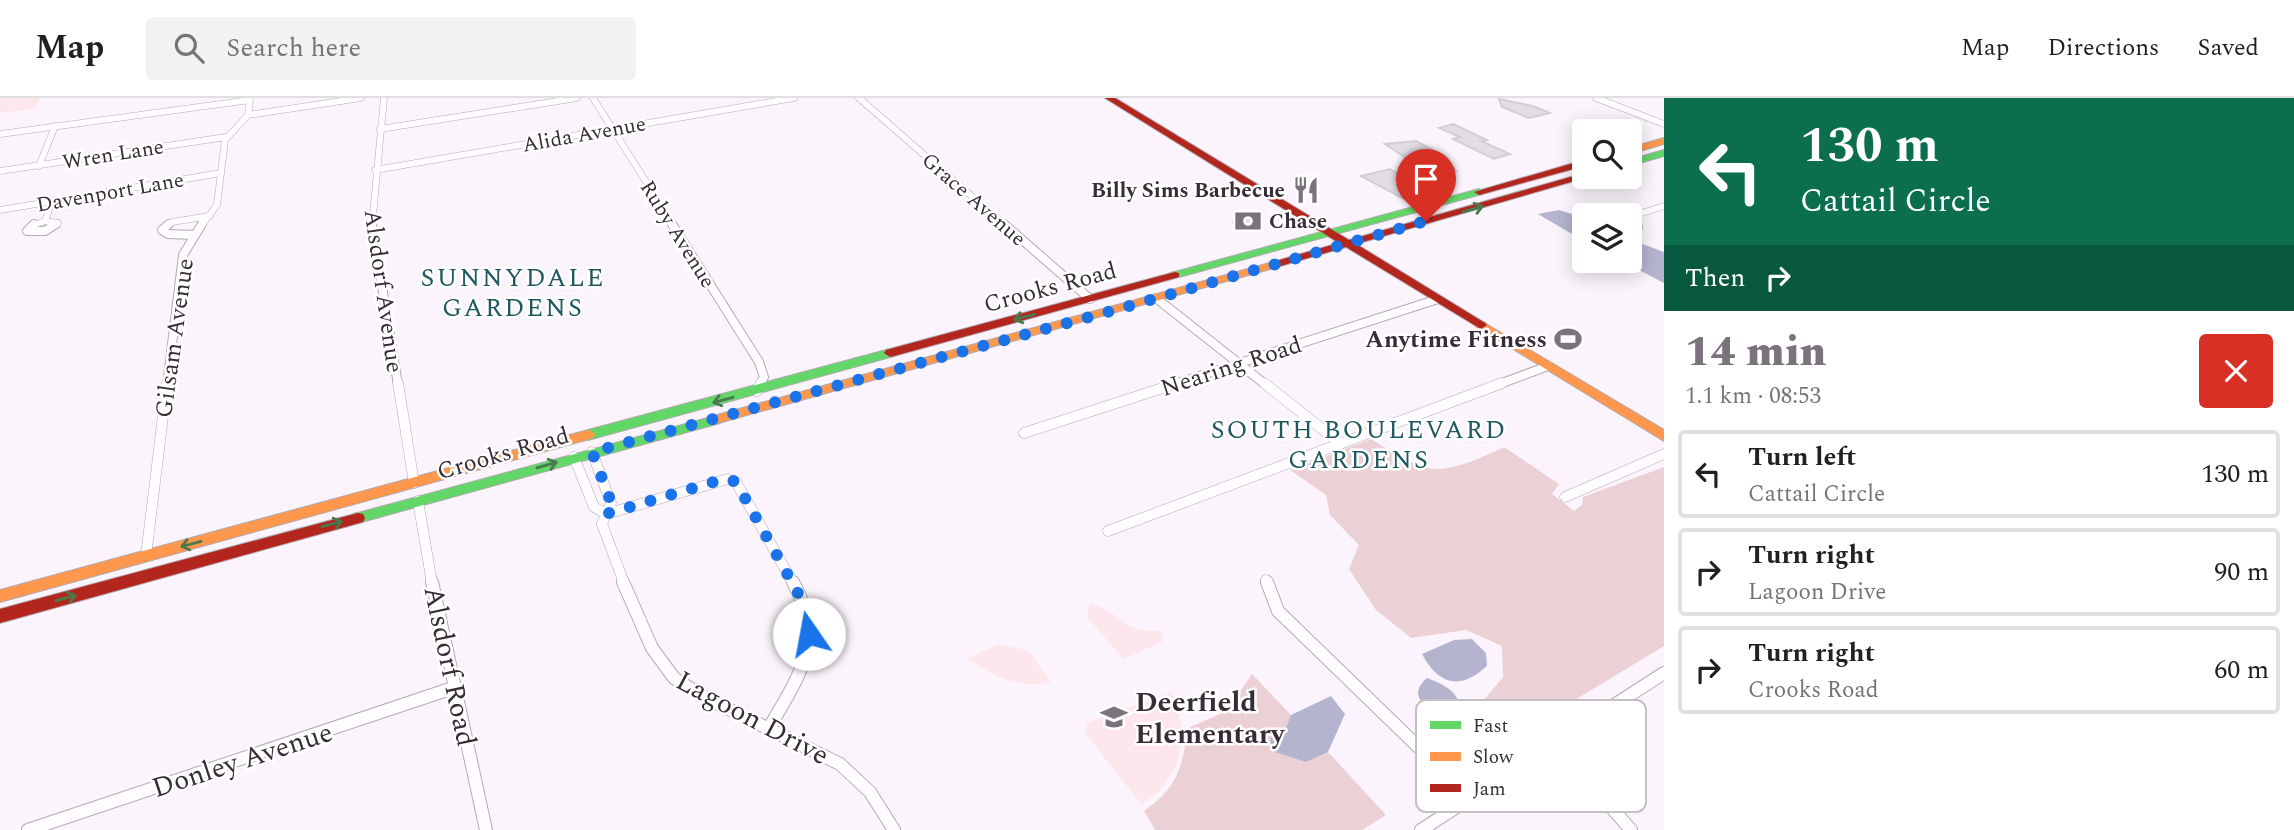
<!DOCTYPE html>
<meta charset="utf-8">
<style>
:root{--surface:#fff;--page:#f2f2f2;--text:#202124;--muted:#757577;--line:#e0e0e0;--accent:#7b737b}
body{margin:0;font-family:Spectral,serif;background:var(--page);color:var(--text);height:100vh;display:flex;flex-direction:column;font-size:26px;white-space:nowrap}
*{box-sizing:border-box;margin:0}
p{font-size:23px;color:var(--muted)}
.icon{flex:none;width:38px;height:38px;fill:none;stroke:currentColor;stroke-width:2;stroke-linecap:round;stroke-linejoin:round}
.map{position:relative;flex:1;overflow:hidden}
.panel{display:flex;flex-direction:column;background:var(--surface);width:630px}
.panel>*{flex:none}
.guide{background:#0b6e4f;color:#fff;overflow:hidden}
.tools{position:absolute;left:1572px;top:21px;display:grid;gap:14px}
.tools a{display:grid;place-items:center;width:70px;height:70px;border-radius:7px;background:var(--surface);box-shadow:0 4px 18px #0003;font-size:35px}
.pin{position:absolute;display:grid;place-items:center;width:60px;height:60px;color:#fff;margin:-72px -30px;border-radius:50% 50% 50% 0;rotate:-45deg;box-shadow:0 0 7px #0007}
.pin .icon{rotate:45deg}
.me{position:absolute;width:77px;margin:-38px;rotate:348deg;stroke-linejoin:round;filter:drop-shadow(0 0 5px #0008)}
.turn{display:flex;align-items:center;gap:24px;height:147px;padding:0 21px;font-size:32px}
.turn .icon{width:91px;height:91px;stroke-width:2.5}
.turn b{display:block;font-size:49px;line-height:60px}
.then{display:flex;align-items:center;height:66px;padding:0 21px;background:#0003;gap:14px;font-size:26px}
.round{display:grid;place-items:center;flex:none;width:74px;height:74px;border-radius:7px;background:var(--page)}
.head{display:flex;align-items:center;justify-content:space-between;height:119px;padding:0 21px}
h1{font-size:42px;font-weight:800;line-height:52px;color:var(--accent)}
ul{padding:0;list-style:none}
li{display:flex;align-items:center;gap:21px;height:88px;margin:0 14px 10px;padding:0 7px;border:4px solid var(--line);border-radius:7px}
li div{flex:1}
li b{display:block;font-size:26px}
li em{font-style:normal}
header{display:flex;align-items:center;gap:42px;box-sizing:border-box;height:98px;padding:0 35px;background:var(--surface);border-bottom:2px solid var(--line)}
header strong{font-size:33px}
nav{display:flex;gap:38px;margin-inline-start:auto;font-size:24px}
.search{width:490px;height:63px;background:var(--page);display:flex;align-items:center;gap:18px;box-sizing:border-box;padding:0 24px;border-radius:7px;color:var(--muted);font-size:26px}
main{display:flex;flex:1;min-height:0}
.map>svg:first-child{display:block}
</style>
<header>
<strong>Map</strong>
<div class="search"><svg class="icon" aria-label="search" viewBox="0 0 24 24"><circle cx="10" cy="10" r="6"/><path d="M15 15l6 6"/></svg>Search here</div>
<nav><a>Map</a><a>Directions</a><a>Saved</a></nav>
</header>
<main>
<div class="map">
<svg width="1664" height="732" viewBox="0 0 1664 732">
<rect width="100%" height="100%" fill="#fcf4fc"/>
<path fill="#fde7ec" d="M0,0H40L36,9L31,11L0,15Z
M1090,505C1122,514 1123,537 1162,532V544L1123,561L1087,519Z
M1000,546L1029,553L1051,584C1020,592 992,578 967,560Z
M1171,594C1191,632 1182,685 1141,706L1086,636L1087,625Z"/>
<path fill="#ebd0d5" d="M1371,341C1388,351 1417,371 1436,371C1458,371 1485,358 1504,349L1559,386L1552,396L1574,413L1582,407L1583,399L1664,369V548L1479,660L1446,648L1503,579L1502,548L1466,532L1411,540L1376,512L1349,471L1359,447L1330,417L1326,397L1290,372Z
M1252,576L1291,617L1285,632L1306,664L1328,654L1386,717L1362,732H1155L1144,713C1178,689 1182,670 1188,630L1227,613Z"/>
<path fill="#b4b4ce" d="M1559,112L1584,120V143L1538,116Z
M1629,141L1664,154V185L1622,163H1629Z
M1472,541L1486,555L1487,568C1461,592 1439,588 1422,556L1454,542Z
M1427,580C1442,586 1456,591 1460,608L1450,618C1431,614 1404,600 1427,580Z
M1331,598L1345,616L1328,654L1306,664L1272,653L1269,645L1272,638L1285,632L1291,617Z"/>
<path fill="#e2dce5" stroke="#d3ced6" stroke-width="2" d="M1499,1L1533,8L1550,15L1529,20L1502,9Z
M1453,26L1487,42L1481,43L1510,56L1494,61L1453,41L1460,39L1439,30Z
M1416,43L1446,59L1456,73L1429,75L1385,46Z
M1390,71L1404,79L1429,92L1404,101L1361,78Z
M1235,115L1258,119V129L1233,125Z"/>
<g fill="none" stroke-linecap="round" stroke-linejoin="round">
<defs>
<path id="street-far3" d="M593,0L674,128
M859,0L1006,128
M1596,0L1664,26
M248,17L361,0
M380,31L577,0
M0,36L250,2L248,17L225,42L217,107L201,128
M39,68L55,28
M375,72L794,0
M0,73L226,39
M0,112L221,75
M1635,118L1638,128
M1629,119L1664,108
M45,123L58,125L53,128
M45,123L52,103
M31,128L45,123
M167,128L172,124L210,118
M372,128L384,0"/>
<path id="street-far2" d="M34,126L27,133H45L56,126
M169,126L162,132L168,136L195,137
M372,126L398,287
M672,126L759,264L764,279L760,287
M1004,126L1090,201
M1629,131L1638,129L1637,126
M1156,200L1266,287
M167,287L183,157L202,126
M1172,287L1438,201
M1497,287L1548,268"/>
<path id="street-far1" d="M398,285L414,385
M1264,285L1341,346
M757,293L761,285
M1024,335L1178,285
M592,354L611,405L602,426L624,485
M574,359L594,409L606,416
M1565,399L1664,356
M418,403L432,485
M606,416L728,381L736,384L793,485
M1108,433L1502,285
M146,458L167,285
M1266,482L1267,485"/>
<path id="street" d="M432,484L486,732
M623,484L652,550L674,580L702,598L840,666L870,694L894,732
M1267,484L1278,513L1471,700
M769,630C799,578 826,543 793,484
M1549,650L1597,693L1631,732
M28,732L456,589
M1421,732L1664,575"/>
<path id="fast" d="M1664,52V58L1629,68V62Z
M1479,91L1484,94L1482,96L1179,179H1171L1170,177L1171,175Z
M890,251L894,252L896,255L894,258L588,342L581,337L588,332Z
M715,318L720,319L722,322L720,325L358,425L353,424L351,420L353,416L358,415Z"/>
<path id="slow" d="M1664,40V46L1629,56V50Z
M1273,164L1278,167L1277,169L715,326L708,322L710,319Z
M1481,223L1664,332V343L1477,229L1475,227Z
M588,332L593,334L595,337L593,340L0,504V492Z"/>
<path id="jam" d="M1105,0H1115L1349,142L1581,76L1584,75V79H1588L1356,146L1485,225L1487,227L1481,231L1346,149L1277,169H1269V165L1339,145Z
M1584,62V68L1479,97L1474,94Z
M1175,174L1179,175V179L894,258L890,259L884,255L886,252Z
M358,415L363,416L365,420L363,424L0,525V511Z"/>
</defs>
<use href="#street-far3" stroke="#b2abb2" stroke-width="7"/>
<use href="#street-far2" stroke="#b2abb2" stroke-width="10"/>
<use href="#street-far1" stroke="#b2abb2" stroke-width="11"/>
<use href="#street" stroke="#b2abb2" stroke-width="14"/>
<use href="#fast" stroke="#b2abb2" stroke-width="2"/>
<use href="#slow" stroke="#b2abb2" stroke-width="2"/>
<use href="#jam" stroke="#b2abb2" stroke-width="2"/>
<use href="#street-far3" stroke="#fffdff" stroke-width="6"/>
<use href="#street-far2" stroke="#fffdff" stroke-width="8"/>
<use href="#street-far1" stroke="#fffdff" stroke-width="10"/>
<use href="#street" stroke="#fffdff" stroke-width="12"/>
<use href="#fast" fill="#63d668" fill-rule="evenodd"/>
<use href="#slow" fill="#ff974d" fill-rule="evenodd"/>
<use href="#jam" fill="#b3261e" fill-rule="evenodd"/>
</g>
<defs><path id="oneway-shaft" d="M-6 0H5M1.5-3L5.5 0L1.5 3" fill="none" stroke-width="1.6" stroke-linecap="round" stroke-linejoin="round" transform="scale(1.75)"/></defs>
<g stroke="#4a794c">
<use href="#oneway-shaft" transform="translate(1473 111) rotate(-16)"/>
<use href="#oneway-shaft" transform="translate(1024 219) rotate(165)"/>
<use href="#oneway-shaft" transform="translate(723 302) rotate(165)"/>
<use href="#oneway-shaft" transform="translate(547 367) rotate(-16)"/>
<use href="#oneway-shaft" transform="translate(332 426) rotate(-15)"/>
<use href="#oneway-shaft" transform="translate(191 446) rotate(165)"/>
<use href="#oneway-shaft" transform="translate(66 500) rotate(-15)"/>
</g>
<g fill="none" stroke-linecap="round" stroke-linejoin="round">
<path stroke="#1a73e8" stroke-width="12" stroke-dasharray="0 21.6" d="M809,536L804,506L736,384L728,381L717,383L606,416L611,404L592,354L1119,211L1426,123"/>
</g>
<defs>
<symbol id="restaurant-bare" viewBox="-9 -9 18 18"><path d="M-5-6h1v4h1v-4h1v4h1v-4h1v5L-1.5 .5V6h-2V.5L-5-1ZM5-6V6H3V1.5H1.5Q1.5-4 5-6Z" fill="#7b737b" stroke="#fff" stroke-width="2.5" paint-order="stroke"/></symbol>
<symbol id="bank-bare" viewBox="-9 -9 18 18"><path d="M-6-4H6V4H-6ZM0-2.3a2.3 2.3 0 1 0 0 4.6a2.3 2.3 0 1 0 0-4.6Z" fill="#7b737b" stroke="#fff" stroke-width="2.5" paint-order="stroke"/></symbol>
<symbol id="stadium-bare" viewBox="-9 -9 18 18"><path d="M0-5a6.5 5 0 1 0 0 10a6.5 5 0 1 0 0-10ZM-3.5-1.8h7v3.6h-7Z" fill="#7b737b" stroke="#fff" stroke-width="2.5" paint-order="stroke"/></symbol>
<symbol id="school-bare" viewBox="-9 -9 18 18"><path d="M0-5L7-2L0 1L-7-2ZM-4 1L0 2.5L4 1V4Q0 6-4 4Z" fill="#7b737b" stroke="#fff" stroke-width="2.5" paint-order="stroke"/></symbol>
</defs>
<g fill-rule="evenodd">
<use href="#restaurant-bare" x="1287" y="73" width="38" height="38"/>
<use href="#bank-bare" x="1229" y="104" width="38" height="38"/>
<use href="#stadium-bare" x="1549" y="222" width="38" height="38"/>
<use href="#school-bare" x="1095" y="600" width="38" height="38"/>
</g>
<g text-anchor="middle" stroke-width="5" stroke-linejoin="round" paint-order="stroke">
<g font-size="21" fill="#362d36" stroke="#fff">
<text transform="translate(584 36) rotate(-10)" y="7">Alida Avenue</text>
<text transform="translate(113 56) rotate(-9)" y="7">Wren Lane</text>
<text transform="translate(110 94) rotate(-10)" y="7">Davenport Lane</text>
<text transform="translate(974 101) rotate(41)" y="7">Grace Avenue</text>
<text transform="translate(678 136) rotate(58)" y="7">Ruby Avenue</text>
</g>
<g font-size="21" font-weight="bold" fill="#362d36" stroke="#fff" text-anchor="end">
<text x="1285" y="99">Billy Sims Barbecue</text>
<text x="1269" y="130" text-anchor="start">Chase</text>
</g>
<g font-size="24" fill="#362d36" stroke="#fff">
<text transform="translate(1050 189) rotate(-15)" y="8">Crooks Road</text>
<text transform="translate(384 193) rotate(82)" y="8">Alsdorf Avenue</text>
<text transform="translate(174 240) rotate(-82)" y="8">Gilsam Avenue</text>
<text transform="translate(1231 268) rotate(-18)" y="8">Nearing Road</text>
<text transform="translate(503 355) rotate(-16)" y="8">Crooks Road</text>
</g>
<g font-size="24" font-weight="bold" fill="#362d36" stroke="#fff" text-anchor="end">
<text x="1547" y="249">Anytime Fitness</text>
</g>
<g font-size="26" letter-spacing="2" fill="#1f5860" stroke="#fff">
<text x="513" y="188">SUNNYDALE<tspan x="513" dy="30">GARDENS</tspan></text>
<text x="1359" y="340">SOUTH BOULEVARD<tspan x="1359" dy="30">GARDENS</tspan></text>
</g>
<g font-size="28" fill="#362d36" stroke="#fff">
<text transform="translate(451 568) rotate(78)" y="10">Alsdorf Road</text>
<text transform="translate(753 619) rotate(28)" y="10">Lagoon Drive</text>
<text transform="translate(242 661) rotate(-18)" y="10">Donley Avenue</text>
</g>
<g font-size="28" font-weight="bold" fill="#362d36" stroke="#fff" text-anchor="start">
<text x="1135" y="613">Deerfield<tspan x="1135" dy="32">Elementary</tspan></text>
</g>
</g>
<rect x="1416" y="602" width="230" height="112" rx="10" fill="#fff" stroke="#c3c0c3" stroke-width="2"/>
<rect x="1430" y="623" width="31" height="8" fill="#63d668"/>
<rect x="1430" y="654" width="31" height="9" fill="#ff974d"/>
<rect x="1430" y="686" width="31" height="8" fill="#b3261e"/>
<g font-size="19" fill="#362d36">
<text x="1473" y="634">Fast</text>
<text x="1473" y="665">Slow</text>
<text x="1473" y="697">Jam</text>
</g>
</svg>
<div class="tools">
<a><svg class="icon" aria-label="search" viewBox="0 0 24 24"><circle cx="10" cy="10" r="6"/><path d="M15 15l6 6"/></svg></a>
<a><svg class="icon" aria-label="layers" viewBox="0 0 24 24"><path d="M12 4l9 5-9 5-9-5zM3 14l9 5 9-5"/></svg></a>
</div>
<div class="pin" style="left:1426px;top:123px;background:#d93025"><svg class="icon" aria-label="arrive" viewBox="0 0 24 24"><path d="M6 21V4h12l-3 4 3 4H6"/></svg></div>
<svg class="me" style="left:809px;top:536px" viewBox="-20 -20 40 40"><circle r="19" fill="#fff"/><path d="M0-13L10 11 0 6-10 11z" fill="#1a73e8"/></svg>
</div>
<section class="panel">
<div class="guide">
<div class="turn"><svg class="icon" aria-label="left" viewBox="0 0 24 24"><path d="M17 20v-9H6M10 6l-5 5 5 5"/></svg><div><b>130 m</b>Cattail Circle</div></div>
<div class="then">Then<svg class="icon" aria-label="right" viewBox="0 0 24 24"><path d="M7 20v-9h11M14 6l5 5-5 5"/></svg></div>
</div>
<div class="head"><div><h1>14 min</h1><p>1.1 km · 08:53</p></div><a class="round" style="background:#d93025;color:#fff"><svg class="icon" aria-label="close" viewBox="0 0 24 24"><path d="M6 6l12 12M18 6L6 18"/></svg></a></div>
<ul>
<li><svg class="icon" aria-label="left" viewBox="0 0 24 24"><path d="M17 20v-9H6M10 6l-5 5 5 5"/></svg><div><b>Turn left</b><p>Cattail Circle</p></div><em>130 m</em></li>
<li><svg class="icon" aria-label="right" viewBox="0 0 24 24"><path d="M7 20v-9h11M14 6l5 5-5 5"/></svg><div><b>Turn right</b><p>Lagoon Drive</p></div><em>90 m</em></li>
<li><svg class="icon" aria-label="right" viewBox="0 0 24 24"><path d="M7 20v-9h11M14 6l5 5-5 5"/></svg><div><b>Turn right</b><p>Crooks Road</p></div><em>60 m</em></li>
</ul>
</section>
</main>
